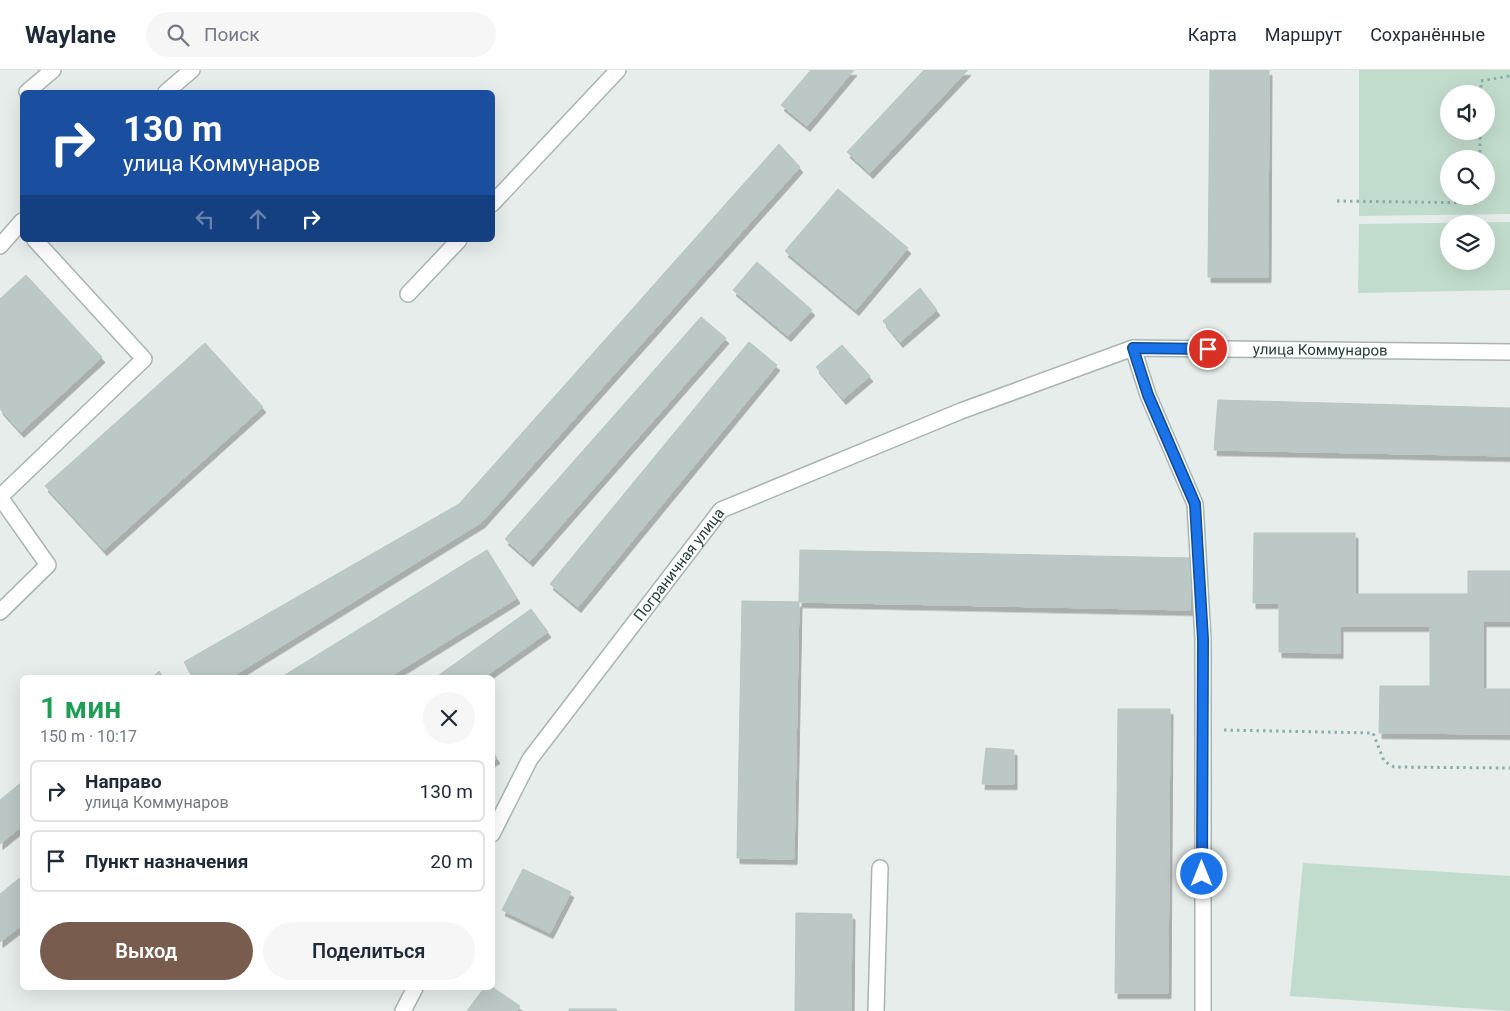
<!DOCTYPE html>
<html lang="ru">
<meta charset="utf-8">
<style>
:root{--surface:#fff;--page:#f6f6f7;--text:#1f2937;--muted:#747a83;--line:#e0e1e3;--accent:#785d4f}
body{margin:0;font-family:Roboto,sans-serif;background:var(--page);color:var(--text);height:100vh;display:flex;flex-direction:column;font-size:19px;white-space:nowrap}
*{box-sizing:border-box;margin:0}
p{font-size:16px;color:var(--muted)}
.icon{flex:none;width:28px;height:28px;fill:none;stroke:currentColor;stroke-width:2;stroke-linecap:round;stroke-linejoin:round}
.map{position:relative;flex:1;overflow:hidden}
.side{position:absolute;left:20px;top:605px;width:475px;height:315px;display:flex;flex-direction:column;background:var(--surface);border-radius:8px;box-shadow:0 5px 20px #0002}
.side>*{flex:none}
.hud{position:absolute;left:20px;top:20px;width:475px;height:152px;border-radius:8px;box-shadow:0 5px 20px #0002;background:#1a4fa0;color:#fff;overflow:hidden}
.tools{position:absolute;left:1440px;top:15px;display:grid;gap:10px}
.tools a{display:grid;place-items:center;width:55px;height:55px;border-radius:50%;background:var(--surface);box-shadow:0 5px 20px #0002;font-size:25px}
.pin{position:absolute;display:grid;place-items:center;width:42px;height:42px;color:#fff;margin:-21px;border:2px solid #fff;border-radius:50%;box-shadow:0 1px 5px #0007}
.me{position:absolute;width:55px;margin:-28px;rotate:0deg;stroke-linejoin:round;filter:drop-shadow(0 0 4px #0008)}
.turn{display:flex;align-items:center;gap:18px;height:105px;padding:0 20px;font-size:22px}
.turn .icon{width:65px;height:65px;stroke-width:2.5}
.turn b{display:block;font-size:35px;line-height:42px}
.lanes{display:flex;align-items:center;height:48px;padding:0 20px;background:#0003;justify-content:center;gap:25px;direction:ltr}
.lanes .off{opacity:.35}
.round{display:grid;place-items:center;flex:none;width:52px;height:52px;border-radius:26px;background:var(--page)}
.summary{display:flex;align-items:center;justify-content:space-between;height:85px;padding:0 20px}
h1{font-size:30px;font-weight:600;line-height:38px;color:#1e9e55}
.primary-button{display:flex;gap:10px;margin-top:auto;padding:10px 20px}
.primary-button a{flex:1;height:58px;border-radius:30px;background:var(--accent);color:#fff;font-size:20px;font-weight:600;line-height:58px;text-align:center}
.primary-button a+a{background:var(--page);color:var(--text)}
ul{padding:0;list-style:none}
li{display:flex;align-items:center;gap:15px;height:62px;margin:0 10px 8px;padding:0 10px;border:2px solid var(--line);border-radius:8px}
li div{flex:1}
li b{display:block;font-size:19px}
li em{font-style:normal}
header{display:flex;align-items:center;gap:30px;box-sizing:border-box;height:70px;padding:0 25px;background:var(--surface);border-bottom:1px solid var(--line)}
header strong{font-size:24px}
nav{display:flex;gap:28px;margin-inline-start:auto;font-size:18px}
.search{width:350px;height:45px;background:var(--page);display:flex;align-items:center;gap:12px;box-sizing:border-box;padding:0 18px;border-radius:28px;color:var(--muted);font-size:19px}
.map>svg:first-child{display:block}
</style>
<header>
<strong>Waylane</strong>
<div class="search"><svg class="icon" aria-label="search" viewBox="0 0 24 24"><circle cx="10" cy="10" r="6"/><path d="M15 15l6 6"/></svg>Поиск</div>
<nav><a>Карта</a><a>Маршрут</a><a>Сохранённые</a></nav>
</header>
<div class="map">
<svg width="1510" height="941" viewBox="0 0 1510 941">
<defs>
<filter id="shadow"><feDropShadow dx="3" dy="5.5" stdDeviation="0" flood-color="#0004"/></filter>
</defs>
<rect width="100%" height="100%" fill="#e6edeb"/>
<path fill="#c1dccd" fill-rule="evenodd" d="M1359,0H1510V144L1359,146ZM1449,24H1486V61H1449ZM1449,89H1486V126H1449Z
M1510,152V220L1358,223L1359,154ZM1449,154H1486V191H1449Z
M1303,793L1510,806V941L1290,926Z"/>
<path fill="#bbc8c5" stroke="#b9c6c3" filter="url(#shadow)" d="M811,0H854L807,56L781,35Z
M924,0H968L870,103L847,82Z
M1210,0H1269L1268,207H1208Z
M779,74L800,97L482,452L230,608H193L184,592L459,434Z
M838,119L908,178L856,240L785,181Z
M757,192L812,240L788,266L733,220Z
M26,205L102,287L21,362L0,339V229Z
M920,218L937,240L900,272L883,251Z
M701,247L726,268L530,491L505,469Z
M749,272L777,295L578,537L550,514Z
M205,273L263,337L104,480L45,416Z
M842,275L870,306L843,329L816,297Z
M1218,330L1510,338V386L1214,380Z
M1254,463H1355V524H1468V501H1510V551H1483V619H1510V664L1379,663L1380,616H1430V556H1340V583L1279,582V533H1253Z
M487,480L517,528L388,608H280Z
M800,480L1191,488L1190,540L799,532Z
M742,531L799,532L794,789L737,788Z
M531,539L548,562L483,608H435Z
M159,601L164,608H152Z
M1118,639H1170L1168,923H1115Z
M986,678L1014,680V714H982Z
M492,681L497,688L492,691Z
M22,712V756L0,774V730Z
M523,799L571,822L550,863L502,840Z
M22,806V855L0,872V824Z
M796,843L852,844L851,941H795Z
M492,917L520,936L517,941H467L484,918Z
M569,939H616L617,941H569Z"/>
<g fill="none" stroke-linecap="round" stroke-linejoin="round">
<defs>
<path id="service" d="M27,22L53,0
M166,22L192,0
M492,134L618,0
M0,176L22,151
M408,224L459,170
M0,427L144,289L35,170
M0,427L48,495L0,542"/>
<g id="minor">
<path d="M1133,278L1148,325L1195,434L1203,569V941"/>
<path id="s1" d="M492,764L530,689L721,440L961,341L1133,278L1510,282"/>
<path d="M403,941L415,918"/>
<path d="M876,941L880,798"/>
</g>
</defs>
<use href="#service" stroke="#a9b5b3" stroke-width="18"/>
<use href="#minor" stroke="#a9b5b3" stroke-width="18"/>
<path stroke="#8aaea8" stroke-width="3" stroke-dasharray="2.5 4" stroke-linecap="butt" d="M1481,24V11L1510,6
M1480,89V61
M1337,131L1479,133V126
M1224,660L1373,663L1384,691L1394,697L1510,698"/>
<use href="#service" stroke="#fff" stroke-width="15"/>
<use href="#minor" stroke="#fff" stroke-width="15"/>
</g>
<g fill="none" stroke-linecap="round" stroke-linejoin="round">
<defs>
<path id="route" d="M1202,804L1203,569L1195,434L1148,325L1133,278L1208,279"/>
</defs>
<use href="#route" stroke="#114b97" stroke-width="12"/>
<use href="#route" stroke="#1a73e8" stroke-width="9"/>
</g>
<g text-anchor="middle" stroke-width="4" stroke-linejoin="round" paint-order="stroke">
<g font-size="15" fill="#263e3b" stroke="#f6faf9">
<text dy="5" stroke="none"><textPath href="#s1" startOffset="1028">улица Коммунаров</textPath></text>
<text dy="5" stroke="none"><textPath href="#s1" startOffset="329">Пограничная улица</textPath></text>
</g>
</g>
</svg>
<div class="tools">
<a><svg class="icon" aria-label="sound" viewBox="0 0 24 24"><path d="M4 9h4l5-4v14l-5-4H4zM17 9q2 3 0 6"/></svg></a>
<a><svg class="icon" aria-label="search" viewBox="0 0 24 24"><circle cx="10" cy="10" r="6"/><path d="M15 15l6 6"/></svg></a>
<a><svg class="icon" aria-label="layers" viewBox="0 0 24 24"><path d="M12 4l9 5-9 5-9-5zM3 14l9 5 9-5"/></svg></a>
</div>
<div class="pin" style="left:1208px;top:279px;background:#d93025"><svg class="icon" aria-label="arrive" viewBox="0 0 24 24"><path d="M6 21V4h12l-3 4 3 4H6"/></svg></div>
<svg class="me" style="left:1202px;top:804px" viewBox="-20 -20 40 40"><circle r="17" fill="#1a73e8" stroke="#fff" stroke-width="3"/><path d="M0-11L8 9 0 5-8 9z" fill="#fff"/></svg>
<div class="hud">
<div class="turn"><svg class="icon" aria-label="right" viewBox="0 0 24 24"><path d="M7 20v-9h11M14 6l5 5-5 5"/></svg><div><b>130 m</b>улица Коммунаров</div></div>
<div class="lanes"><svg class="icon off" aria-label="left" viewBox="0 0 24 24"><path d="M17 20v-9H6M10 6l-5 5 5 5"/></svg><svg class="icon off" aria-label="ahead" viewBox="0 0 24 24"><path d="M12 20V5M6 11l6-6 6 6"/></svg><svg class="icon" aria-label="right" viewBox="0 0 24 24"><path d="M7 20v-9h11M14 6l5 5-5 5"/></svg></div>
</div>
<section class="side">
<div class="summary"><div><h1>1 мин</h1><p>150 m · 10:17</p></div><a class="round"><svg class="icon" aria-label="close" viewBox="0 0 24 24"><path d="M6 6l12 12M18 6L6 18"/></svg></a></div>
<ul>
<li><svg class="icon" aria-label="right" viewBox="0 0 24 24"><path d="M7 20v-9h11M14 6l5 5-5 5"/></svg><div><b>Направо</b><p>улица Коммунаров</p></div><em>130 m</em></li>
<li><svg class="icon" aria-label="arrive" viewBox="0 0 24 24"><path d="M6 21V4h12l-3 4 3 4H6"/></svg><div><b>Пункт назначения</b></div><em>20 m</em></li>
</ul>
<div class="primary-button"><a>Выход</a><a>Поделиться</a></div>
</section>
</div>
